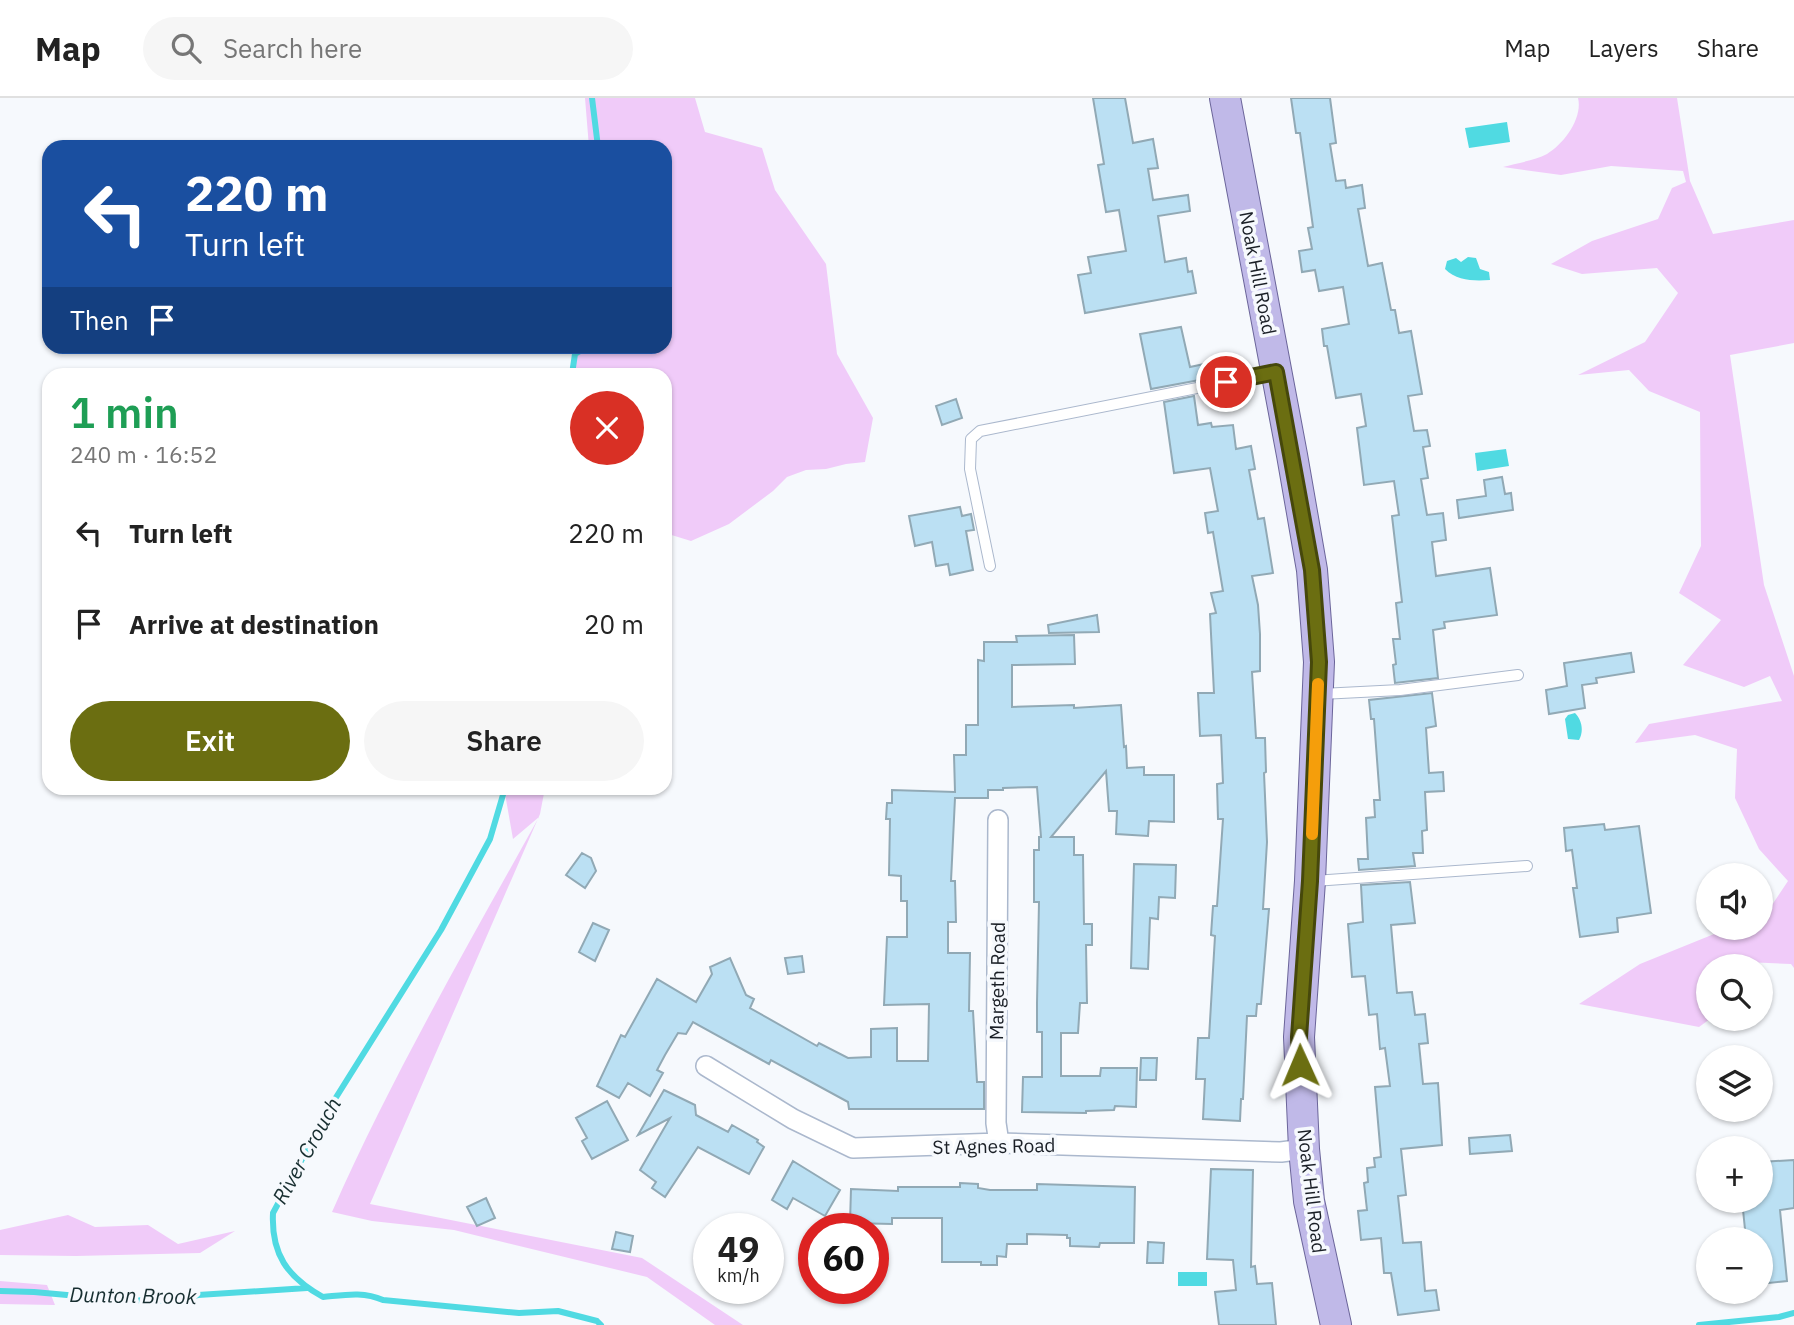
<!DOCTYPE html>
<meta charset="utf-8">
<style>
:root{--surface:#fff;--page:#f6f6f6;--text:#222;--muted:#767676;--line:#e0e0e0;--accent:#6b6e11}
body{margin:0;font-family:"IBM Plex Sans",sans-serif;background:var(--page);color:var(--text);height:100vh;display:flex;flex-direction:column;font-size:26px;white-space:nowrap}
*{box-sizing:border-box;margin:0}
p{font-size:23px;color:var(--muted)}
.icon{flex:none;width:38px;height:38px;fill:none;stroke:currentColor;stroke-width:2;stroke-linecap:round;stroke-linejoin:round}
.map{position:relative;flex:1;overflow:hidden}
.sheet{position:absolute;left:42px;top:270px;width:630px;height:427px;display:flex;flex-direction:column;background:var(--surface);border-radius:21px;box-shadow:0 2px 5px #0004}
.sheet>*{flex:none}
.guide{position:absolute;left:42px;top:42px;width:630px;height:214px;border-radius:21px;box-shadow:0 2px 5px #0004;background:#1a4fa0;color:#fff;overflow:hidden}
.controls{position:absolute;left:1696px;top:765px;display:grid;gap:14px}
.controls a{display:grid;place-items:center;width:77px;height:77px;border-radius:50%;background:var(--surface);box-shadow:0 2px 5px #0004;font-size:35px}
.speed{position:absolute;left:693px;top:1115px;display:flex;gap:14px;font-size:35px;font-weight:700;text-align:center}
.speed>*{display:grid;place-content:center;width:91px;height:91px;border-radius:50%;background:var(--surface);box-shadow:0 2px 5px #0004;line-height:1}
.speed small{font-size:18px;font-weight:400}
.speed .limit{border:10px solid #d22;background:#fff;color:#111}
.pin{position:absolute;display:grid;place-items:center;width:60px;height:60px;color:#fff;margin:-30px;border:4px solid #fff;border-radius:50%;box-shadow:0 2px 7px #0007}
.me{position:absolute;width:77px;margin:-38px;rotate:359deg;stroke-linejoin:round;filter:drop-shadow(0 0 5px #0008)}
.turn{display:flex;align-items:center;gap:24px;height:147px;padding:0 28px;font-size:32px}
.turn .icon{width:91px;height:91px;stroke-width:2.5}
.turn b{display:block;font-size:49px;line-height:60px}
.then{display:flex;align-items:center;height:66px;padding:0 28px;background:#0003;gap:14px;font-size:26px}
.round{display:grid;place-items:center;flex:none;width:74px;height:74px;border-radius:37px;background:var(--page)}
.summary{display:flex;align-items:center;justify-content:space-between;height:119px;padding:0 28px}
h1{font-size:42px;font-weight:600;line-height:52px;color:#1e9e55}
.action{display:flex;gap:14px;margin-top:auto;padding:14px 28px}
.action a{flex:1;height:80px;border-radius:42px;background:var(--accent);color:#fff;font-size:28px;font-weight:600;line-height:80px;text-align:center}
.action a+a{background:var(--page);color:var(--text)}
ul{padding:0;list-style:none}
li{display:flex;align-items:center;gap:21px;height:91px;padding:0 28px}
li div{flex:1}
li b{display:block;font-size:26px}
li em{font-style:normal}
header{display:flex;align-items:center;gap:42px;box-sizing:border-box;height:98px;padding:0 35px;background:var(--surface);border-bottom:2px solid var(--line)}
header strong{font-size:33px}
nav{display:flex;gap:38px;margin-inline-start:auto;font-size:24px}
.search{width:490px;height:63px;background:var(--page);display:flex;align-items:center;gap:18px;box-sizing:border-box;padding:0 24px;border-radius:38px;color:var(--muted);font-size:26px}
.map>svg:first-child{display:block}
</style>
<header>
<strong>Map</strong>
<div class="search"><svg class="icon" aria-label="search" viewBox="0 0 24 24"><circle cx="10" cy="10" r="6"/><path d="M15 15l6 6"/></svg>Search here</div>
<nav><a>Map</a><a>Layers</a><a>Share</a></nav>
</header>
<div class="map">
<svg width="1794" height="1227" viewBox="0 0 1794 1227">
<rect width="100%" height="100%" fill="#f6f9fd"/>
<path fill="#f0cbf9" d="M585,0H695L705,34L762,50L775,92L826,166L837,256L873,320L865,364L846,366L826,371L806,372L787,379L773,393L729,426L691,443L665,435V276H572L575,256L579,249L665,248V49H589Z
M1578,0H1677L1690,83L1713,136L1794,122V245L1730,257L1764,487L1794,578V870L1791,866L1746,864L1744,868H1708V920L1710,921L1699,929L1579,906L1640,866L1729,830H1760L1761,815L1770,810L1788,783L1759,751L1735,700L1737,651L1695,637L1635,645L1649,626L1782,603L1770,578L1744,589L1683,567L1721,522L1679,495L1701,448L1700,314L1649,293L1629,272L1578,277L1645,244L1678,195L1657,170L1582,176L1551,166L1592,143L1658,121L1672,90L1686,84L1683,73L1611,68L1561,77L1503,69C1516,65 1534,63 1547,56C1564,46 1583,20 1578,0Z
M504,690H545L540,716L370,1106L642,1160L743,1227H715L647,1179L454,1132L372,1123L332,1114C392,978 467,849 539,719L513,741Z
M68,1117L95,1129L148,1127L178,1146L235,1133L200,1155L76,1158L0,1157V1132Z
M0,1183L47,1187L55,1207L0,1206Z"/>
<path fill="#50dae2" d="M1507,24L1510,44L1469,50L1465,30Z
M1468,159L1476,160L1480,171L1489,174L1490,182C1474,183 1457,183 1445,171L1447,163L1456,160L1461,164Z
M1506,351L1509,368L1477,373L1475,355Z
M1575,615C1582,622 1584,633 1579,642L1568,641L1565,621L1568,617Z
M1178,1174H1207V1188H1178Z"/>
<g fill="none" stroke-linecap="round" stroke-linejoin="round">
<path stroke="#50dae2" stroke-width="6" d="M592,0L598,49
M572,276L575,256L589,248
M505,690L490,741L441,832L330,1009L273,1115C271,1156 287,1179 323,1199C344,1197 363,1193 383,1202L519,1215L558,1213L597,1223L601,1227
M0,1193L34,1194L122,1202L174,1203L198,1197L307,1190
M1699,1227L1779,1219L1794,1215"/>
</g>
<path fill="#bbe0f3" stroke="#91a9b5" stroke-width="2" d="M1093,0H1125L1133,45L1153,41L1158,70L1148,71L1153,102L1188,97L1190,113L1158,118L1165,164L1186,160L1188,174L1192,173L1196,195L1085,215L1078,177L1091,175L1088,159L1126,153L1119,112L1106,114L1098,67L1104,66Z
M1291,0H1330L1336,45L1330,46L1336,83L1345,82L1346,90L1362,87L1365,110L1358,111L1368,168L1382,165L1391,212H1395L1399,235L1411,233L1422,296L1408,298L1414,333L1427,332L1430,348L1423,349L1428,380L1421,381L1427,417L1443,415L1446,442L1432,444L1436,478L1490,470L1497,517L1444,524L1445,530L1433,532L1438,580L1395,585L1393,567L1396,566L1393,541H1400L1396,505L1402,504L1392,418L1399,417L1394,383L1364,387L1357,330L1366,328L1361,296L1336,300L1327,248H1324L1322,231L1349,226L1343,189L1319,193L1315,172L1302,174L1299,153L1312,151L1308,130L1313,129L1300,35H1296Z
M1181,229L1190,269L1218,263L1221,278L1151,291L1140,236Z
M1194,298L1198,327L1211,325L1212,329L1233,327L1236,351L1251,348L1255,371L1249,372L1258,421L1264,420L1273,475L1252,478L1258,507L1260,536V573L1252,574L1256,640H1265L1266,674L1264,675L1267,744L1263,811H1269L1261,906H1257L1256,918H1247L1243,1001H1241L1240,1023L1203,1021L1205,981H1196L1198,940H1209L1215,838L1211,837L1213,808H1217L1223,721H1218L1217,686L1223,685L1221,637L1200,638L1198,595H1214L1210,516L1216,515L1211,495L1223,493L1213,434L1208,435L1205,415L1218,413L1210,370L1174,375L1164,304Z
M956,301L962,320L942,327L936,308Z
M1502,379L1505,396L1511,395L1513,412L1459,420L1457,402L1486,398L1484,382Z
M960,409L962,418L971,416L974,432L966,433L973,472L950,477L948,466L936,468L932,444L915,448L909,418Z
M1097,517L1099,534L1049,535L1048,527Z
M1074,537L1075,566L1012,567V609L1074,607V610L1121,607L1124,649L1126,648L1127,670L1144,669V677H1174V724L1149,723L1148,738L1116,736L1117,713H1109L1106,673L1051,739H1074V757H1083L1084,826H1092V847H1086L1087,905H1080L1078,935H1061V978H1100L1101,970H1137L1136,1009L1115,1008L1114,1012L1086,1013V1015L1022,1014L1023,979H1042V934H1037V905L1039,804H1034V752H1039V739H1041L1037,689L1003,690V692H988V700H955L951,783H955L956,824H948V855H970L969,913H973L977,984H984V1011H849L848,1004L771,962L769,966L693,924L686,936L678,935L665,957L657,972L663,975L650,998L628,985L619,1000L597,988L621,937L625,939L657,881L696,904L712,876L710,869L730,860L746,897L754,901L750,910L817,948L819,945L848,960L871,959V931L897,930V963H928L929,906L884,907L887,839H907V803H901V778L889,777L890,721H886L887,705H892V692L955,694L954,657H966V627H978V562L984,563V544H1017L1016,538Z
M1631,555L1634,574L1596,580L1597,585L1582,587L1585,610L1549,616L1546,592L1567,588L1564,565Z
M1432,595L1436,628L1426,630L1429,675L1443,674L1444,693L1425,694L1427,732L1422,733L1423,755H1413L1415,768L1359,772L1358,761H1368L1366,720L1375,719L1374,702H1380L1374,621H1371L1369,602Z
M1604,726L1605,732L1639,728L1651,815L1617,820L1618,834L1580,839L1573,790H1577L1572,752L1566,753L1564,730Z
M582,755L591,760L596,773L585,790L566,777Z
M1134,766L1176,767L1175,800L1159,799L1158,821L1150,820L1148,871L1131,870Z
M1410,784L1415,825L1391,827L1397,895L1412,894L1415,917L1425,916L1428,945L1419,946L1423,986L1438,985L1442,1047L1401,1051L1406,1097L1398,1098L1403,1145L1421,1144L1425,1193L1436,1192L1439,1212L1398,1217L1391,1175H1384L1381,1140L1361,1142L1358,1113L1367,1112L1364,1085L1368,1084L1367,1070L1375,1069L1374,1060L1381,1059L1375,989L1390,988L1385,950L1380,951L1377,916L1369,917L1365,878L1352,879L1348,826L1363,824L1361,787Z
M593,825L609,832L595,863L579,854Z
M802,858L804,874L788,876L785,860Z
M1141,960H1157L1156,982H1140Z
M664,992L695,1007L696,1017L728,1034L732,1027L758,1042L757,1044L764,1049L749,1076L698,1049L665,1099L652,1090L656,1084L640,1072L670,1020L638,1037Z
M607,1003L628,1042L592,1061L582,1043L587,1040L576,1020Z
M1510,1037L1512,1053L1470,1056L1469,1040Z
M1794,1062V1110L1780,1112L1787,1183L1760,1186V1141H1746L1742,1102H1760V1064Z
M793,1063L840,1092L825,1118L793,1100L787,1111L772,1102Z
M1211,1071L1253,1072L1251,1169L1255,1168L1257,1186L1272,1185L1276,1227H1219L1215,1194L1236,1192L1233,1162L1207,1161Z
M960,1085L978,1086V1090L990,1092H1037V1086L1135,1089L1134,1145H1100L1099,1149L1070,1148V1140H1067V1137L1027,1136V1146H1007L1006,1159L997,1158V1167H981V1164H942V1120H892V1126L850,1125L851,1091L898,1093V1089H960Z
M486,1100L495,1120L477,1128L467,1109Z
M616,1134L633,1138L630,1154L612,1151Z
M1148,1144L1164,1145L1163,1165H1147Z"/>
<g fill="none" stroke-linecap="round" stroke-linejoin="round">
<defs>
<path id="service" d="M990,468L970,371L971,341L980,333L1273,275
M1321,596L1400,592L1518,577
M1314,783L1527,768"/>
<path id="minor" d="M998,722L996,1025L999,1045
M706,968L793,1021L853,1050L999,1045L1281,1054L1304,1051"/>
<path id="primary" d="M1225,0L1292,357L1312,472L1319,564L1310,783L1299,939L1304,1051L1309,1103L1336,1227"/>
</defs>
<use href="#service" stroke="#abb8cd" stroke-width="12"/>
<use href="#minor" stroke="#abb8cd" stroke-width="22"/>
<use href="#primary" stroke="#6b659a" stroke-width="32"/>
<use href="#service" stroke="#fff" stroke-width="10"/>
<use href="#minor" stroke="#fff" stroke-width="19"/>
<use href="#primary" stroke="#c0b9e8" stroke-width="30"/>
</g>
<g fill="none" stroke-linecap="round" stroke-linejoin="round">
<defs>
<path id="route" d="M1226,284L1276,274L1312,472L1319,564L1310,783L1299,939L1300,967"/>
</defs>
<use href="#route" stroke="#46480b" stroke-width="18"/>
<use href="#route" stroke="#6b6e11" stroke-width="12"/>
<path stroke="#f59e0b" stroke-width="12" d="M1312,736L1318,586"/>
</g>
<g text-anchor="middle" stroke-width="7" stroke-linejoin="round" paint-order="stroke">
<g font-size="19" fill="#1a1f26" stroke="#f6f9fd">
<text transform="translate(1258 175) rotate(79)" y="7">Noak Hill Road</text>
<text transform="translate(997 883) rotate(-89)" y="7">Margeth Road</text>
<text transform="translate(994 1048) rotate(-1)" y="7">St Agnes Road</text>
<text transform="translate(1312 1093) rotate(83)" y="7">Noak Hill Road</text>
</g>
<g font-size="21" font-style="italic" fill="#172e30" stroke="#f6f9fd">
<text transform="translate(307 1053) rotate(-61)" y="7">River Crouch</text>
<text transform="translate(133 1198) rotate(1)" y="7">Dunton Brook</text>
</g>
</g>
</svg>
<div class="controls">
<a><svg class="icon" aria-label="sound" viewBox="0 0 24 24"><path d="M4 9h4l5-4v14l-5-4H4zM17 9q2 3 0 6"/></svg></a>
<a><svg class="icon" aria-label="search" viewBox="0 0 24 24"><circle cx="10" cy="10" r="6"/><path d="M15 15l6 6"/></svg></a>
<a><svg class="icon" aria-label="layers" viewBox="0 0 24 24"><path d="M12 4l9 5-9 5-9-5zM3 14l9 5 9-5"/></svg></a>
<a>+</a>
<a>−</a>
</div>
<div class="speed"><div>49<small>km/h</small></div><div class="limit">60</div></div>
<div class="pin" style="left:1226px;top:284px;background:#d93025"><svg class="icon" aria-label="arrive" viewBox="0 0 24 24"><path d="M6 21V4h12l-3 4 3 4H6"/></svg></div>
<svg class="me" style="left:1300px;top:967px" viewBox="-20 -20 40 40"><path d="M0-17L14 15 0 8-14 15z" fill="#6b6e11" stroke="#fff" stroke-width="4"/></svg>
<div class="guide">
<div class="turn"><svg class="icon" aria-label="left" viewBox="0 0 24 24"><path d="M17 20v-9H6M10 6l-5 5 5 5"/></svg><div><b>220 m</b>Turn left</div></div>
<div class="then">Then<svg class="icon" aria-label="arrive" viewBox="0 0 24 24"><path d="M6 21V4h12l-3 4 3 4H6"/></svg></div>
</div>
<section class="sheet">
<div class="summary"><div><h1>1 min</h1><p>240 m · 16:52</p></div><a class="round" style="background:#d93025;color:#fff"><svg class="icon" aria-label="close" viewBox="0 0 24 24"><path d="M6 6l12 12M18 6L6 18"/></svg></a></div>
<ul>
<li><svg class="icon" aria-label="left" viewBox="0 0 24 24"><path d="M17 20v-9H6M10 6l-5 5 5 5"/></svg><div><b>Turn left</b></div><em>220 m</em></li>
<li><svg class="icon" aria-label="arrive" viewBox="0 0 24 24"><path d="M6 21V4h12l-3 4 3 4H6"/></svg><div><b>Arrive at destination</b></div><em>20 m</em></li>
</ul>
<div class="action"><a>Exit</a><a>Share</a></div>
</section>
</div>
